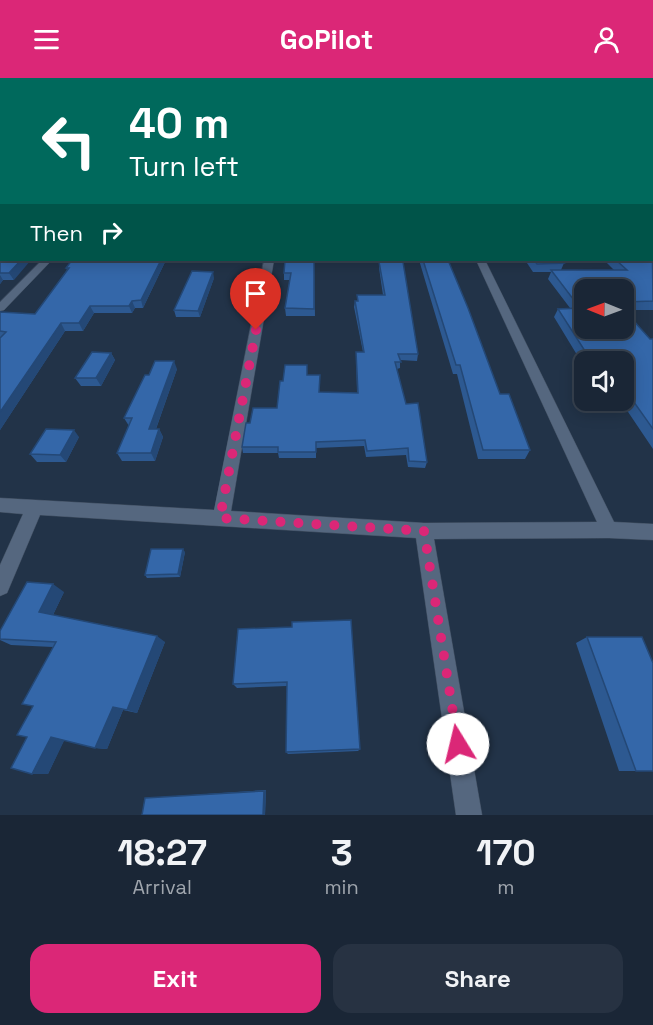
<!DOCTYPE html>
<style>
:root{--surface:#1a2636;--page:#273242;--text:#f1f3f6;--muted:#9fa5ad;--line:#384351;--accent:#db2777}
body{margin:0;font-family:"Space Grotesk",sans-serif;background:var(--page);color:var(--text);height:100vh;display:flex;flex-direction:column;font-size:22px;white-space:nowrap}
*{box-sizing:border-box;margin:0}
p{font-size:20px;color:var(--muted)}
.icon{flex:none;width:33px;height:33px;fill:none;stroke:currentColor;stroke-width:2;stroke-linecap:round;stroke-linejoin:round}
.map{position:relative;height:737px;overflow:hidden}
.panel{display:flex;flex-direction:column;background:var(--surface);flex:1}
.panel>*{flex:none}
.guide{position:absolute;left:0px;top:0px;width:654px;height:183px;box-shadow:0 3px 15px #0003,0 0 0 2px var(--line);background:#00695c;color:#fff;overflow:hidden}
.needle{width:39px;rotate:271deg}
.tools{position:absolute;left:574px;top:201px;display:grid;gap:12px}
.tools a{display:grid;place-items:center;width:60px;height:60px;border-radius:12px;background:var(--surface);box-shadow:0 3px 15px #0003,0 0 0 2px var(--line);font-size:30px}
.pin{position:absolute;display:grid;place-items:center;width:51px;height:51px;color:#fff;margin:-62px -26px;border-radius:50% 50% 50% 0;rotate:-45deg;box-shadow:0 0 6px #0007}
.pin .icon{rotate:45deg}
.me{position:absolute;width:66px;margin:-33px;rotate:351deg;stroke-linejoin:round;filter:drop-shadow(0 0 4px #0008)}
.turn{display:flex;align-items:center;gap:21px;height:126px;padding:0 30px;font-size:27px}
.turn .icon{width:78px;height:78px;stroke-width:2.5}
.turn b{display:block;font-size:42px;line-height:51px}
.then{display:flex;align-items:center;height:57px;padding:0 30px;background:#0003;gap:12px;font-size:22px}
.eta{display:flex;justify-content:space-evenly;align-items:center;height:102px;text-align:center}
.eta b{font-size:36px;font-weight:700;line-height:42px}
.primary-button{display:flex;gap:12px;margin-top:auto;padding:12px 30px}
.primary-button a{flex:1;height:69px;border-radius:18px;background:var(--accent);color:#fff;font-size:24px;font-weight:700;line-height:69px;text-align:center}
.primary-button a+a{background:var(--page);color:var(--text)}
header{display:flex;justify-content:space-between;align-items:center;height:78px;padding:0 30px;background:var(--accent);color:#fff;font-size:27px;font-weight:700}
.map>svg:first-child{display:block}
</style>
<header><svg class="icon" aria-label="menu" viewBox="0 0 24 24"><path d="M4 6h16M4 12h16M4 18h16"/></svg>GoPilot<svg class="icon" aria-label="person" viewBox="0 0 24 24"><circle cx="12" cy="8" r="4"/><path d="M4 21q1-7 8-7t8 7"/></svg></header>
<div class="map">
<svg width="653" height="737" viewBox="0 0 653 737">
<rect width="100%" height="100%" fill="#223348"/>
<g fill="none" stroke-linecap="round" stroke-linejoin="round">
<defs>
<path id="street" d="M652,138H653V142H652Z
M42,182H52L4,232L0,233V224Z
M264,182H274L231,433L424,445L597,444L476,182H485L614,444L653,446V462L609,460L434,461L482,737H456L416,460L40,437L7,515L0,518V487L23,436L0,434V420L214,432Z"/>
<path id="secondary" d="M0,149H2L0,155Z"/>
</defs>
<use href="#street" stroke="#404e60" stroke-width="1"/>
<use href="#secondary" stroke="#404e60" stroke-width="1"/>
<use href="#street" fill="#55677f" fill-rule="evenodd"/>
<use href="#secondary" fill="#6580a3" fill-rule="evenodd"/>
</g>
<path fill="#2d5991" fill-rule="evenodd" d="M653,152V232H624L650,261H653V371L620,322H624V284H585V290L554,239L558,231L570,230L548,201L551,194H533L525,182H561L564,185L561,192H614L604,182H652ZM585,212H624V250Z
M0,172L14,202H3L0,206Z
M166,182L143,230H135L132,235H94L83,253H65L0,352V234L35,236L67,192L66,190Z
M314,182L315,238H286L285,230L290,202H284V195Z
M416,182H448L500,316L530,372L525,381H478L457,296H453L419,182L417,183Z
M379,184L418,276L417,283L400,282V290L397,291L406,326L427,384L425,390L408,389L406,377L366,379L364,368L316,370V380H279L278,375H243L242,369L250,345L277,330L283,303L308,297L320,314L357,315L356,274H363L354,229L355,223H357V217H383L379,190Z
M214,200L200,239H176L174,232Z
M111,275L115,282L101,308H81L75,300Z
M177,291L156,351H159L163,359L155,383H122L117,375L129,348L124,340L149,297Z
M79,359L66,384H37L30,376Z
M185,474L180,499L147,500L145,497Z
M64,514L53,537L165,564L137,635L123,632L107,671L95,670L64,662L48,696L27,659L33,629L53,569L11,567L0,562V553Z
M292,549L360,671L358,673L288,676L286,674L287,608L237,610L233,606Z
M587,559L653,693H619L576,565Z
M266,712L265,737H142L145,720Z"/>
<path fill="#244876" d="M2,122V132L0,133V123Z
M21,182H31L14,202L9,195Z
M161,182H166L143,230L141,222Z
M213,194L214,200L200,239L198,233Z
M0,197L3,202L0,206Z
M132,223L135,230L132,235L129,228Z
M90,228L94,235L83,253L79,245Z
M61,245L65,253L0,352V334Z
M111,275L115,282L101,308L96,300Z
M174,283L177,291L153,359L149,351Z
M159,351L163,359L155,383L151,375Z
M74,352L79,359L66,384L60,377Z
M183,471L185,474L180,499L178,496Z
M53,506L64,514L51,541L39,534Z
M157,558L165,564L137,635L127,632Z
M113,629L123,632L107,671L95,670Z
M51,659L65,661L48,696H32Z
M266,712L265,737H263L264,713Z"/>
<path fill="#3467a9" stroke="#244876" stroke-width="1.5" d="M0,76H2V122L0,123Z
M652,151L653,223L624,224V212H585V250H624V232L650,261H653V351L624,310V284H592L558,231L580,230L551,192H627L616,182H652Z
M0,172H2V182H21L9,195H0Z
M72,182H161L141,222L132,223L129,228H90L79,245H61L0,334V260L6,254L0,253V234L35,236L69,190H66Z
M285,182H314V231L285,230L291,195H284Z
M423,182H448L468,230L500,316H509L530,372H483L460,287H456Z
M534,182H561L564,185L537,186Z
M379,184H403L418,276H398L401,284H395L406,326L418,325L427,384L409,383L408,370L367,373L365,362L316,364V374H278V369H242L246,345H250L253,330H277L280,303H283L285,287H307V297H320L319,314L358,315L356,274H364L355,223H358L357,217H385Z
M192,193L213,194L198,233L174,232Z
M92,274L111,275L96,300H75Z
M155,283H174L149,351H159L151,375H117L132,340H124L145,297H149Z
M46,351L74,352L60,377L30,376Z
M151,471H183L178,496L145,497Z
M27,504L53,506L39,534L157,558L127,632L113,629L95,670L51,659L32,696L11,690L27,659L17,657L33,628L22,626L56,564L0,561V553Z
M351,542L360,671L286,674L287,604L233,606L238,551L292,549V544Z
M587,559H642L653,585V693H636Z
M264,713L263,737H142L145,720Z"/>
<linearGradient id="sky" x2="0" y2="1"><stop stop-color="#131c28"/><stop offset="0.42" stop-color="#3e506a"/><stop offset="1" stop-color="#3e506a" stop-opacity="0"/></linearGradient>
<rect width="653" height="179" fill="url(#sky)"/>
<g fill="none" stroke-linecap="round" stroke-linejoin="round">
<path stroke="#db2777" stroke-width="10" stroke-dasharray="0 18" d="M256,252L220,440L424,453L458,666"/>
</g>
</svg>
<div class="tools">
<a><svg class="needle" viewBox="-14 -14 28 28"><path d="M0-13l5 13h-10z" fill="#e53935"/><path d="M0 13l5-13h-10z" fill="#9fa5ad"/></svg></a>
<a><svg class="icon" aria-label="sound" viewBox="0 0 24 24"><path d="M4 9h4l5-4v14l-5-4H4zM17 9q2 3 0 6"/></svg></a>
</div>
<div class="pin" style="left:256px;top:252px;background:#d93025"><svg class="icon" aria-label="arrive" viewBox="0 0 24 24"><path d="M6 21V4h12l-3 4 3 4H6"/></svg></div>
<svg class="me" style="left:458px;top:666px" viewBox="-20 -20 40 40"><circle r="19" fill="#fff"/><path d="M0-13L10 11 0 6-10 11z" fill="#db2777"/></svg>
<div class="guide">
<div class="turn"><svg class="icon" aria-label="left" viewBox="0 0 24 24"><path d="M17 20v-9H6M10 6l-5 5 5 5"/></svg><div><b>40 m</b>Turn left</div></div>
<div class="then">Then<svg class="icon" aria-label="right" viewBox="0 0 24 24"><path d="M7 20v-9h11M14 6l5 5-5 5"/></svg></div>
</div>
</div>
<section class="panel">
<div class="eta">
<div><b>18:27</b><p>Arrival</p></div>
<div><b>3</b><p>min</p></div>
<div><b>170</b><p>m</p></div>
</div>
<div class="primary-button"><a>Exit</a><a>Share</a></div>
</section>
